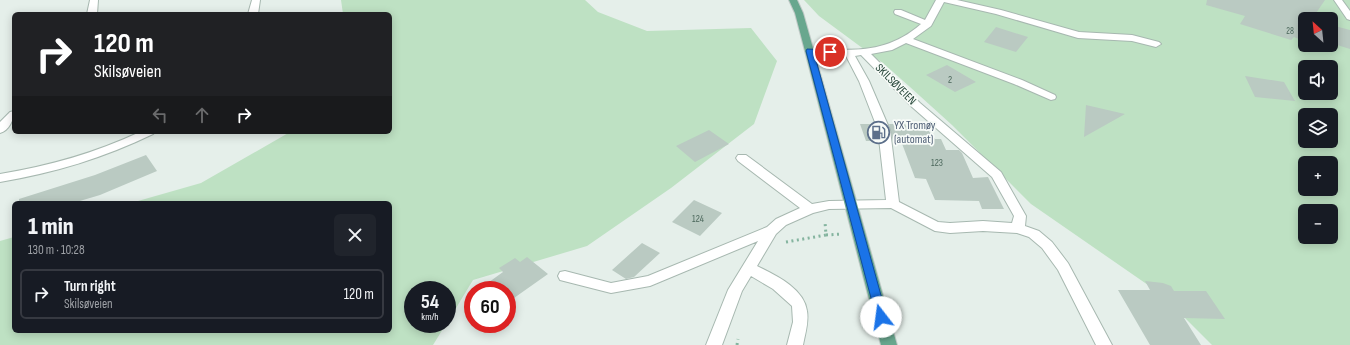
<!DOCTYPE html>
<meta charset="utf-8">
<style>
:root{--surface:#171b24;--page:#20242c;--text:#f1f3f6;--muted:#9ea1a6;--line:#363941}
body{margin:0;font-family:"Sofia Sans Condensed",sans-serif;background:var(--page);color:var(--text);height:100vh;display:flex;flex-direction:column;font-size:15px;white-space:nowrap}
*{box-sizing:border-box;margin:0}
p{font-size:13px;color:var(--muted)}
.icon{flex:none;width:22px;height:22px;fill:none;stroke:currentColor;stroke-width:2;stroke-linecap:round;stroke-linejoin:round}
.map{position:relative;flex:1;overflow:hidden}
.side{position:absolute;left:12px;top:201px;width:380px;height:132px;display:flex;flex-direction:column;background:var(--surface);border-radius:6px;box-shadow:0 2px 10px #0003}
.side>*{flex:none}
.hud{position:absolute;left:12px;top:12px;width:380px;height:122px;border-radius:6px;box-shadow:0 2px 10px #0003;background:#202124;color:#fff;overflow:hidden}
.needle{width:26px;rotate:333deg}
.buttons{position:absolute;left:1298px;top:12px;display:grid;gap:8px}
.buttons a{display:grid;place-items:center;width:40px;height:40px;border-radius:6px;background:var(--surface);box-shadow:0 2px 10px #0003;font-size:20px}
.speed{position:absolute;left:404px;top:281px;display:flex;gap:8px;font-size:20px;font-weight:700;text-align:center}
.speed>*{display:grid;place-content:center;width:52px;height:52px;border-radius:50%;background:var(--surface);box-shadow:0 2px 10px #0003;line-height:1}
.speed small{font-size:10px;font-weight:400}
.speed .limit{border:6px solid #d22;background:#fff;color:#111}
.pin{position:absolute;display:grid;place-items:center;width:34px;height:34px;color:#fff;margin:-17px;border:2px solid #fff;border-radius:50%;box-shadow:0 1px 4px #0007}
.me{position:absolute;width:44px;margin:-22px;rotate:345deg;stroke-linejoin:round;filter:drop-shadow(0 0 3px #0008)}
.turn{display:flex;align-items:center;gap:14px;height:84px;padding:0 16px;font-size:18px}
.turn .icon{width:52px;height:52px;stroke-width:2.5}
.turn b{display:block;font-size:28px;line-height:34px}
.lanes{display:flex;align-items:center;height:38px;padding:0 16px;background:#0003;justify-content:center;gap:20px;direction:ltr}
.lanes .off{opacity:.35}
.round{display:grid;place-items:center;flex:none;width:42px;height:42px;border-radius:6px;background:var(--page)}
.head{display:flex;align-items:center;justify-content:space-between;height:68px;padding:0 16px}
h1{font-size:24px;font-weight:800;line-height:30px}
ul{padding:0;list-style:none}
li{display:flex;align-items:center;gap:12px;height:50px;margin:0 8px 6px;padding:0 8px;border:2px solid var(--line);border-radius:6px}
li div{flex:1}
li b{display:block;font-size:15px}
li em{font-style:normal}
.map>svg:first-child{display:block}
</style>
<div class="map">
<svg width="1350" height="345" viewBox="0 0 1350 345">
<rect width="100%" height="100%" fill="#e5efea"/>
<path fill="#bee1c3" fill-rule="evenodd" d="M341,0H585L598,12L647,31L751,28L777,61L754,124L671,188L587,246L473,280L447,323V290H413V324H446L433,345H0V241L14,237V331H390V203H131L201,183L290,132H390V14H343Z
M804,0H1350V345H1212L1161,294L1031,204L952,125L910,87L884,64L819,16ZM1305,19H1331V45H1305ZM1305,67H1331V93H1305ZM1305,115H1331V141H1305ZM1305,163H1331V189H1305ZM1305,211H1331V237H1305Z"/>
<path fill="#bacac2" d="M1207,0H1325L1312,19H1305V29L1299,39L1294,37L1291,40L1240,24L1245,16L1206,5Z
M1331,25L1350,30V49L1331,43Z
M996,27L1028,37L1016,52L984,42Z
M947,65L976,82L955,92L926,75Z
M1245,76L1284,82L1295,101L1255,97Z
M1086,105L1125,114L1084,137Z
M860,124H874L878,141H866Z
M889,124H905L906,126L924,125L935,139H941L946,150H959L962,153L973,178L988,177L1004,209H982L979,201L935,200L926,179L915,178L901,141H893Z
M709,130L729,144L695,162L676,146Z
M146,155L157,171L100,195L73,203H19V199L95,175Z
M694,200L722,213L700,236L672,222Z
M642,243L660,253L634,277L626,279L612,270Z
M527,257L548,274L507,303V290H478L503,272L499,268L515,258L520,262Z
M1145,281L1163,283L1171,286L1174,291H1206L1225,319L1184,318L1201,345H1150L1118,290H1150Z"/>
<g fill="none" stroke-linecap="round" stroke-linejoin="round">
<defs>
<path id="minor" d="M90,0H98L97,14H87Z
M252,0H260L258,14H248Z
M936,0H957L1001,10L1079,32L1132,35L1159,42L1161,44L1156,47L1132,41L1078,38L996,14L944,2L931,26L913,39L1022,80L1055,95L1056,97L1055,99L1051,100L1014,84L906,43L892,50L871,54L920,103L1001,172L1026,216L1025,226L1039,231L1052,242L1068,263L1112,345H1096L1058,270L1042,248L1029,237L1017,233L983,231L950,233L935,231L891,208L829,209L813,213L786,225L776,234L757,266C775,275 804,288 807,311C809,322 805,334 803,345H787L793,322L792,306L773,289L751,276L742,291L722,345H706L728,290L758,241L650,286L611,293L560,280L558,276L560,272L565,271L611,283L648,276L767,227L776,219L800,208L738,161L736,158L738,155H746L812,204L829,201L886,200L878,130L859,81L846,56L810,54L805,51L810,48C852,51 887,54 921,24L895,14L894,12L895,10H901L925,20ZM861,55L912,107L992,177L1014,216L1012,223L983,221L950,223L938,222L899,202L890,130L869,81L855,56Z
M1334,0H1342L1350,11V20L1347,19Z
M14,111C14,119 9,131 0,133V122L10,112Z
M140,132H155L153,134C104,158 53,173 0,182V174C49,166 95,153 140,132Z"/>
<path id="major" d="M789,0H797L803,13L897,345H881L805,51L795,13Z"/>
</defs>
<use href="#minor" stroke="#a7b8b0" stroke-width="2"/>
<use href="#major" stroke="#c1cac7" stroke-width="2"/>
<path stroke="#84b49f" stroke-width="3" stroke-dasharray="2 3.5" stroke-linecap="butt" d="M826,235L841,234
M786,242L826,235L825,222
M737,345L738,339"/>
<use href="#minor" fill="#fff" fill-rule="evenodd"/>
<use href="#major" fill="#68a78e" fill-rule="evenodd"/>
</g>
<path fill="#1a73e8" stroke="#114b97" d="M807,49L830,50L833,52L830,54L814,53L887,317L885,320L881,322L877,320L876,317L806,51Z"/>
<defs>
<symbol id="fuel-ring" viewBox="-11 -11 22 22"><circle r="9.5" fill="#f7fbf8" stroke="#5c6f8a" stroke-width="1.5"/><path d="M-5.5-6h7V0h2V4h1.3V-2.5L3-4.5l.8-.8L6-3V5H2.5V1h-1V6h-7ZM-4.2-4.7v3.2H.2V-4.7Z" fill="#5c6f8a"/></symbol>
</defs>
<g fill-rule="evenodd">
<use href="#fuel-ring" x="866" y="120" width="25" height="25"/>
</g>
<g text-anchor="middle" stroke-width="3.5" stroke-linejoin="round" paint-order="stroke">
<g font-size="9" fill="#496559">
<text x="1290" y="34">28</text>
</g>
<g font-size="10" fill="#496559">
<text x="950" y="83">2</text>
<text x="937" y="166">123</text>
<text x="698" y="222">124</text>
</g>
<g font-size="12" fill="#234336" stroke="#f7fbf8">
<text transform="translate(896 84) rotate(45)" y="4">SKILSØVEIEN</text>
</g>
<g font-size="12" fill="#4e5e75" stroke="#f7fbf8" text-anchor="start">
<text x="894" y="129">YX Tromøy<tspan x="894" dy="14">(automat)</tspan></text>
</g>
</g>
</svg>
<div class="buttons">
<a><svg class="needle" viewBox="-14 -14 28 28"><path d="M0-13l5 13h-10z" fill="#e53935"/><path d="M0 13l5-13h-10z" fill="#9ea1a6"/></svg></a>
<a><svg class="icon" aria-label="sound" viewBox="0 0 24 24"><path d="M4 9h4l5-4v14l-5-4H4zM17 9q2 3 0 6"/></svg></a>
<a><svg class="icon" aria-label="layers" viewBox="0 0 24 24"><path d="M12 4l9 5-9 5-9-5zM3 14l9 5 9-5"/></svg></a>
<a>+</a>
<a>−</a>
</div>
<div class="speed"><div>54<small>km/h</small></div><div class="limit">60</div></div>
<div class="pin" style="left:830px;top:52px;background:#d93025"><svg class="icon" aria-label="arrive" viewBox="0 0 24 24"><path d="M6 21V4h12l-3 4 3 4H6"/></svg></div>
<svg class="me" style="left:881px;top:317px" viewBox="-20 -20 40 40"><circle r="19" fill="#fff"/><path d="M0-13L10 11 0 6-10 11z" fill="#1a73e8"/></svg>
<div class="hud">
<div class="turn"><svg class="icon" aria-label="right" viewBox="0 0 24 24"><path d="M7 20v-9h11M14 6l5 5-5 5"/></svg><div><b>120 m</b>Skilsøveien</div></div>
<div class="lanes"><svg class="icon off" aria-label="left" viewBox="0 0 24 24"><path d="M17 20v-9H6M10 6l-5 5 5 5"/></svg><svg class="icon off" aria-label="ahead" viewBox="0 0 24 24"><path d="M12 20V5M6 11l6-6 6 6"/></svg><svg class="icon" aria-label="right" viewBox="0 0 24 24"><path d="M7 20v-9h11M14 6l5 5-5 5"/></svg></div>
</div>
<section class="side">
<div class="head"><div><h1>1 min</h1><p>130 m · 10:28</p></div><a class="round"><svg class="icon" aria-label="close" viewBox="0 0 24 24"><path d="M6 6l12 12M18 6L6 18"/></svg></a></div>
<ul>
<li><svg class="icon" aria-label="right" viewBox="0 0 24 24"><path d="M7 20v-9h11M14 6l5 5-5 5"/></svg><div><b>Turn right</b><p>Skilsøveien</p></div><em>120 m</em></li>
</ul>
</section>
</div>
